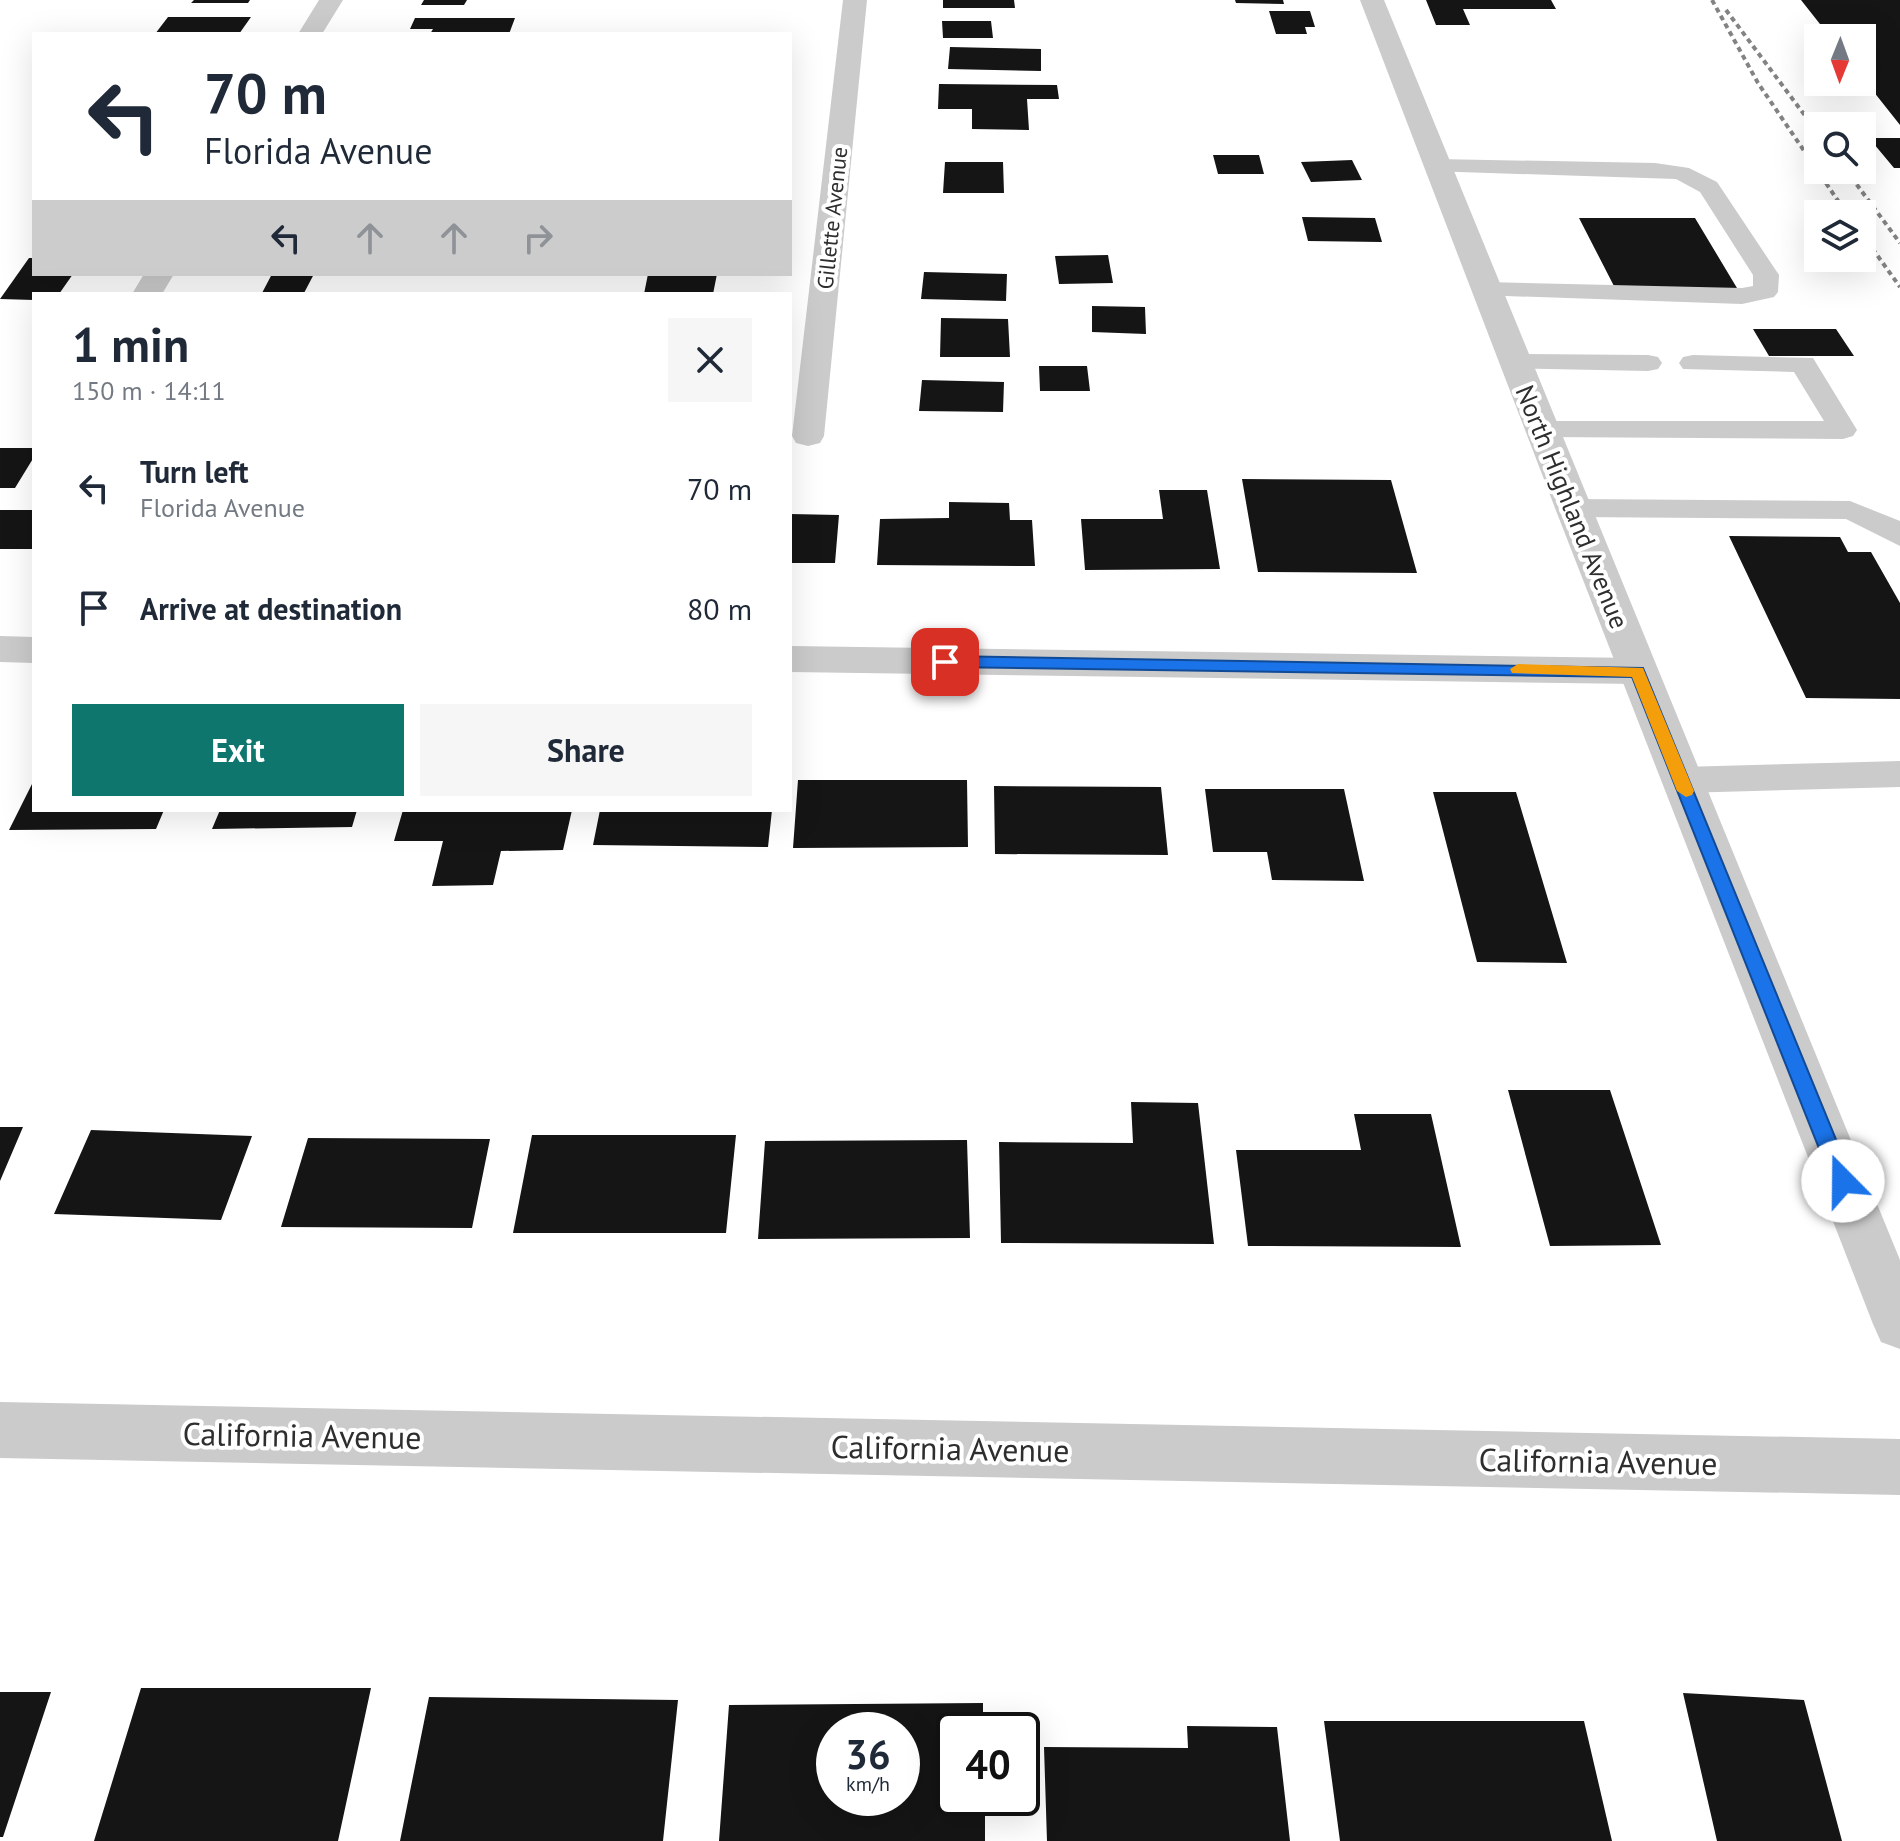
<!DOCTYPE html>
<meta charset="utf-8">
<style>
:root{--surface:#fff;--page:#f6f6f7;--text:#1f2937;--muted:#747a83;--accent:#0f766e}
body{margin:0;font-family:"PT Sans",sans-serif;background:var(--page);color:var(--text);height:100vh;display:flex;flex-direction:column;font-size:30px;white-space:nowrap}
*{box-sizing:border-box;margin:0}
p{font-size:26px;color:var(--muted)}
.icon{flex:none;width:44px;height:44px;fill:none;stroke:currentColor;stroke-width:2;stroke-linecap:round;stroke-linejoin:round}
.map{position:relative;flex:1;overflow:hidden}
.sheet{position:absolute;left:32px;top:292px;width:760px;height:520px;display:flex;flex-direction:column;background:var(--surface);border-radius:0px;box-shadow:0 8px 32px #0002}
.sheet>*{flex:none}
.top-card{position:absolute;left:32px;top:32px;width:760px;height:244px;border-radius:0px;box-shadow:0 8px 32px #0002;background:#fff;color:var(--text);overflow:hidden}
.needle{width:52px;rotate:181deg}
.buttons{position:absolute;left:1804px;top:24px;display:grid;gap:16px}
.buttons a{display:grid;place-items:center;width:72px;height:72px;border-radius:0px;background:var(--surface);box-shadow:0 8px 32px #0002;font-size:40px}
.speed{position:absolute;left:816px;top:1712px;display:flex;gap:16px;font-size:40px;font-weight:700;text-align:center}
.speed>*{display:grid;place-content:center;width:104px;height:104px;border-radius:50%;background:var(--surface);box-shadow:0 8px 32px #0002;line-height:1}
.speed small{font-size:20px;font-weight:400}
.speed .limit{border:4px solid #111;border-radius:12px;background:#fff;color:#111}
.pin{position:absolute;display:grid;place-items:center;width:68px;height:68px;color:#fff;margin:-34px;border-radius:16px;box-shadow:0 4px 12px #0006}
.me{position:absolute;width:88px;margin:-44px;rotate:338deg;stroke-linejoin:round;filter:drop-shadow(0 0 6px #0008)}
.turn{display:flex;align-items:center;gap:28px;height:168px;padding:0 40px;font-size:36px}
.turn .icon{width:104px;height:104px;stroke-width:2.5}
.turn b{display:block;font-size:56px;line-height:68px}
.lanes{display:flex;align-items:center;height:76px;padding:0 40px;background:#0003;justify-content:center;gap:40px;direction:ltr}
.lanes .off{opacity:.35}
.round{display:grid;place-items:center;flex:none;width:84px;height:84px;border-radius:0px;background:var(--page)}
.summary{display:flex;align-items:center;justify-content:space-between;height:136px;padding:0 40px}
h1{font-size:48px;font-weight:600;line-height:60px}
.action{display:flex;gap:16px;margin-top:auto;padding:16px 40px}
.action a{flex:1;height:92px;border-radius:0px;background:var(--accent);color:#fff;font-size:32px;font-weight:600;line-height:92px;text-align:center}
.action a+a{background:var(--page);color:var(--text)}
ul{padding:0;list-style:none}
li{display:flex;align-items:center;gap:24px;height:120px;padding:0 40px}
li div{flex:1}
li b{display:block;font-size:30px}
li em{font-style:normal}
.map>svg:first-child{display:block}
</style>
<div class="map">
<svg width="1900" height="1841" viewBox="0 0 1900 1841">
<rect width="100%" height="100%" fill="#fff"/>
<path fill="#151515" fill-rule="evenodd" d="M194,0H250L248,3H191Z
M424,0H467L464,5H421Z
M943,0H1014L1015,8H943Z
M1235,0H1283L1284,4L1236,3Z
M1426,0H1551L1556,9H1463L1470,25H1436Z
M1801,0H1900V125L1862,77V38H1831Z
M1269,11H1310L1315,27H1305L1307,34H1276Z
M168,17H251L239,34H155Z
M415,18H515L509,34H430L433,29H410Z
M942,21H991L993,38H943Z
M950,47L1041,49V71L948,69Z
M939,84L1057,85L1059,99H1027L1029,130L972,129V109H938Z
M1869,138H1900V168H1894Z
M1213,155H1259L1264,174H1218Z
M1352,160L1362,180L1311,182L1301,162Z
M945,162H1003L1004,193H943Z
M1302,217L1375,218L1382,242L1308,241Z
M1579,218H1695L1737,288H1615Z
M1108,255L1113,283L1059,284L1055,256Z
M29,258H34V274H73L59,294H34V300L0,299Z
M924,272L1007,274L1006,301L921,299Z
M272,274H314L304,293H262Z
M648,274H717L713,294H644Z
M1092,306L1145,307L1146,334L1092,332Z
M941,318L1008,319L1010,357H940Z
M1753,329H1836L1854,356H1769Z
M1039,366H1087L1090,391H1040Z
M922,380L1004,382L1003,412L919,411Z
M0,448H34V457L15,488H0Z
M1242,479L1391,480L1417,573L1258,572Z
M1159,490H1207L1220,569L1085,570L1081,519H1163Z
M949,502L1009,503L1010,520H1032L1035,566L877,565L880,519L949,518Z
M0,510H34L32,549H0Z
M790,514L839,515L835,563H790Z
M1729,536L1840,537L1848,552H1871L1900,603V699L1806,698Z
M34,780V810H164L156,829L9,830Z
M798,780H967L968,847L793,848Z
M994,786L1161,787L1168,855L995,854Z
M1205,789H1344L1364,881L1272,880L1267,852H1213Z
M1433,792H1516L1567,963L1477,962Z
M220,810H357L352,827L212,829Z
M403,810H572L563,850L501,851L493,885L432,886L443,841H394Z
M600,810H772L768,847L593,845Z
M1508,1090H1610L1661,1245L1550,1246Z
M1131,1102L1198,1103L1214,1244L1001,1243L999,1142L1133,1143Z
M1354,1114H1431L1461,1247L1248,1246L1236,1150H1361Z
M0,1127H23L0,1181Z
M91,1130L252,1136L221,1220L54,1214Z
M532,1135H736L726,1233H513Z
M308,1138L490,1139L472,1228L281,1227Z
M967,1140L970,1238L758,1239L765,1141Z
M141,1688H371L338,1841H94Z
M0,1692H51L3,1837H0Z
M1683,1693L1804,1700L1842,1841H1717Z
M429,1697L678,1700L663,1841H400Z
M983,1703V1730H954V1798H985V1841H719L729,1705ZM834,1730H902V1798H834Z
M1324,1721H1584L1612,1841H1340Z
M1187,1726L1277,1727L1290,1841H1047L1044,1747L1188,1748Z"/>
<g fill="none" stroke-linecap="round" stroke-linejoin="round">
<path fill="#cbcbcb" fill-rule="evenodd" d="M1437,159L1655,163L1689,168L1717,182L1779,275L1778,292L1774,297L1742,304L1477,295L1473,290L1477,285L1486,282L1742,288L1753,286V275L1700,192L1676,179L1429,171L1425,166L1429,161Z
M1514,354L1648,355L1658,357L1662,363L1658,369L1648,371L1504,368L1500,362L1504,356Z
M1693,355L1813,358L1857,430L1853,436L1843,439L1541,437L1531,435L1527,429L1531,423L1541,421H1824L1794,372L1683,369L1679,363L1683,357Z
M1572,499L1850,501L1900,521V546L1846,519L1572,517L1561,515L1557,508L1561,501Z
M1900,761V787L1682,793L1670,789L1664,780L1670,771L1682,767Z"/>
<path fill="#cbcbcb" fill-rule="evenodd" d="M319,0H343L322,34H298Z
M843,0H867L824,436L820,443L808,446L796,443L792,436Z
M144,274H174L162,294H132Z
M0,636L34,637V663L0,662Z
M790,646L1638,658L1652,662L1657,671L1652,680L1638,684L790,672Z
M0,1402L1900,1439V1495L0,1458Z"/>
<path fill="#cbcbcb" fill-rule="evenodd" d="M1360,0H1384L1900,1260V1349L1881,1342L1873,1324L1555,508Z"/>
<path stroke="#838383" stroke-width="4" stroke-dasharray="5 4" stroke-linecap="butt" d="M1712,0L1758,83L1847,214
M1726,10L1818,133
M1846,170L1900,243
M1862,234L1900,287"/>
</g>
<path fill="#1a73e8" stroke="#114b97" stroke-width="2" d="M945,656L1643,668L1853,1181L1850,1187L1843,1190L1835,1187L1832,1181L1632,677L945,667L937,662Z"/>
<path fill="#f59e0b" d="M1518,664L1643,668L1694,791L1692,795L1686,797L1677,791L1632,677L1512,673L1510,669Z"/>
<g text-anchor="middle" stroke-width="8" stroke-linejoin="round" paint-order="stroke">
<g font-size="22" fill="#2e2e2e" stroke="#fff">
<text transform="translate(832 218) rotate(-84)" y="8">Gillette Avenue</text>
</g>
<g font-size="26" fill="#2e2e2e" stroke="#fff">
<text transform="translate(1572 507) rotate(68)" y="9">North Highland Avenue</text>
</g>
<g font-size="32" fill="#2e2e2e" stroke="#fff">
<text transform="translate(302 1436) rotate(1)" y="11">California Avenue</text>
<text transform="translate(950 1449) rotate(1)" y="11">California Avenue</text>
<text transform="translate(1598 1462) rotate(1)" y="11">California Avenue</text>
</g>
</g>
</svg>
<div class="buttons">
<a><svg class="needle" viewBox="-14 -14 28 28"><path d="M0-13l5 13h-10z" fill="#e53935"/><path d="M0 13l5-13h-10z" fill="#747a83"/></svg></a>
<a><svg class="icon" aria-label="search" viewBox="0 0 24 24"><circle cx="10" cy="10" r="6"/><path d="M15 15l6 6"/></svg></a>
<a><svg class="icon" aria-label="layers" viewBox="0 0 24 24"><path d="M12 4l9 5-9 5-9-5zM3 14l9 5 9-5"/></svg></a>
</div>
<div class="speed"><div>36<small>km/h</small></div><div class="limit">40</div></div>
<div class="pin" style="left:945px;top:662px;background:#d93025"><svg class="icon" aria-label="arrive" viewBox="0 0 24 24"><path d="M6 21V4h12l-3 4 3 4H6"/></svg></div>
<svg class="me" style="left:1843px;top:1181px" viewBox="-20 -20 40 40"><circle r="19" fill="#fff"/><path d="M0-13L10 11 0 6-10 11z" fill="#1a73e8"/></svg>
<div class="top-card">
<div class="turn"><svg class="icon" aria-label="left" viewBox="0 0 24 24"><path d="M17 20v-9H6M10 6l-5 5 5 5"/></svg><div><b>70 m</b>Florida Avenue</div></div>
<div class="lanes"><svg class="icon" aria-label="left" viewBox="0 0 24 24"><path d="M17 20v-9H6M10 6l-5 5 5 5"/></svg><svg class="icon off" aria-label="ahead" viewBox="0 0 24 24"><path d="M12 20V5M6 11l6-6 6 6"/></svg><svg class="icon off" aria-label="ahead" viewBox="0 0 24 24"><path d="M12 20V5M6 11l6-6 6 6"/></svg><svg class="icon off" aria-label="right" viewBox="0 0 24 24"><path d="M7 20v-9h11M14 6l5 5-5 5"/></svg></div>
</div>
<section class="sheet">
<div class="summary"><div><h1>1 min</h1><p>150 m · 14:11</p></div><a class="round"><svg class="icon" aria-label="close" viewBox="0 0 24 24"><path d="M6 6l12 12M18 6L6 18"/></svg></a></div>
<ul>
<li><svg class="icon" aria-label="left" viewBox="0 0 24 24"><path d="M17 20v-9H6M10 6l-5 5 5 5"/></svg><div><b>Turn left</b><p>Florida Avenue</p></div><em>70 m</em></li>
<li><svg class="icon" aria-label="arrive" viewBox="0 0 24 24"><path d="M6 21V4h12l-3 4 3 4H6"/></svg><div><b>Arrive at destination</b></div><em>80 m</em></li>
</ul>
<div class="action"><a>Exit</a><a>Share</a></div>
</section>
</div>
